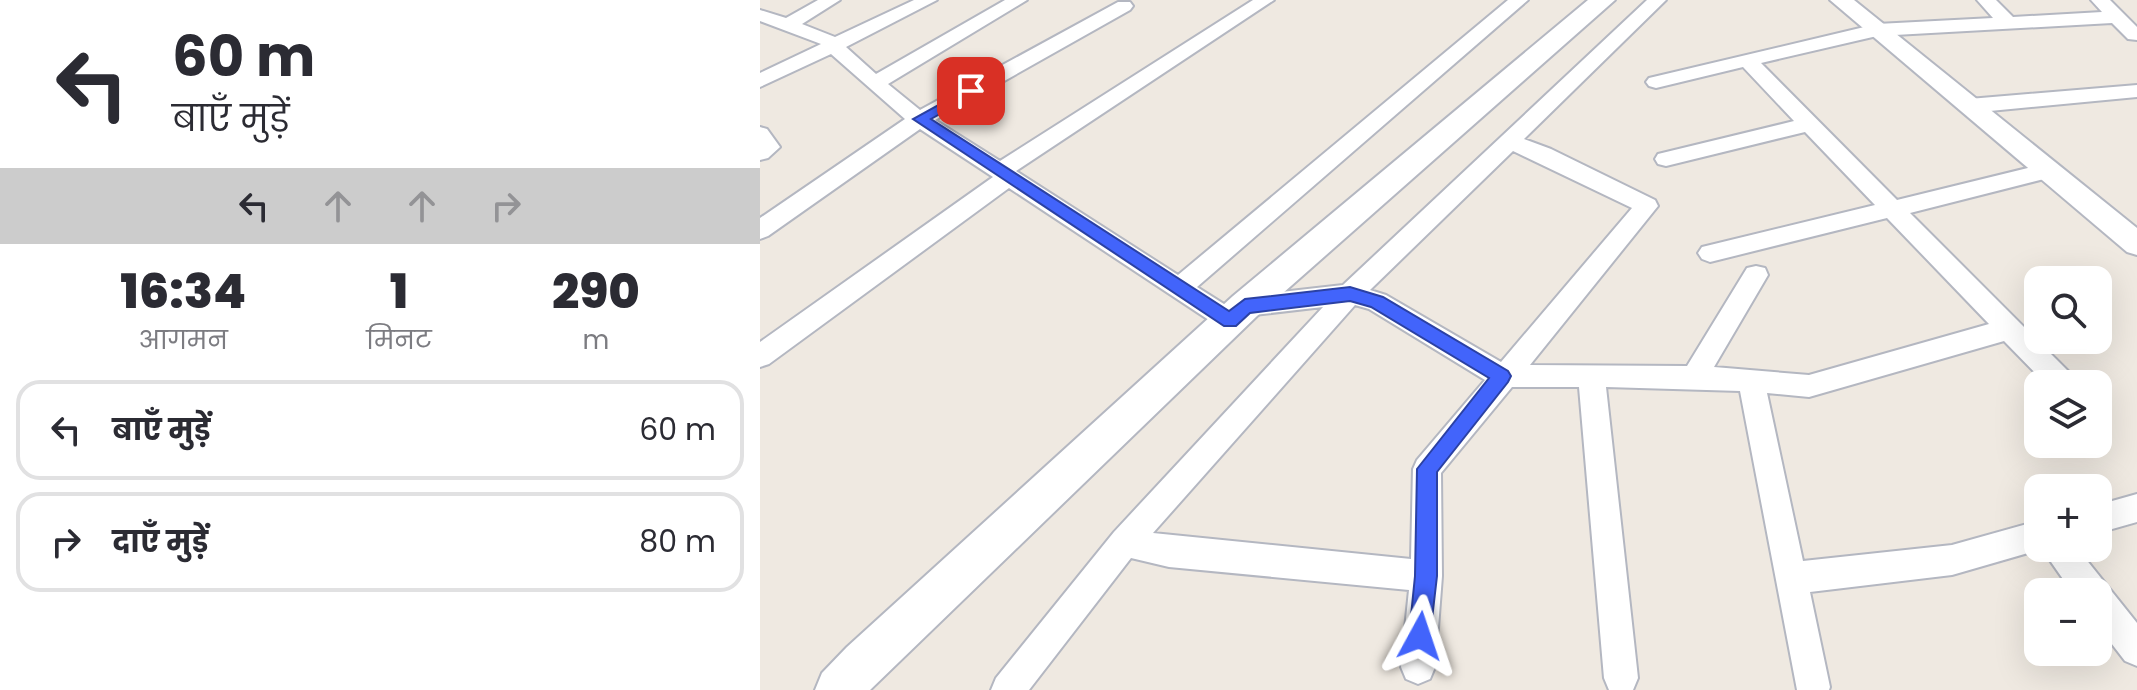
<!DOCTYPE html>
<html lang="hi">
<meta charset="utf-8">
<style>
:root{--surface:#fff;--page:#f7f7f7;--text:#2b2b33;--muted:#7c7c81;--line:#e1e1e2}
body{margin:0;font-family:Poppins,"Noto Sans Devanagari",sans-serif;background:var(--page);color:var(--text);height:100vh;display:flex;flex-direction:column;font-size:30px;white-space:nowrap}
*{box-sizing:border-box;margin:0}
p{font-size:26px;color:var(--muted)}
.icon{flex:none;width:44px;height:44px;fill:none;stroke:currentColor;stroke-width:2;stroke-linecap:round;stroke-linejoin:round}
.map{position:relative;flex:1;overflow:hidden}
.details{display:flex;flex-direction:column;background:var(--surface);width:760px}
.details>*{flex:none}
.guide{background:#fff;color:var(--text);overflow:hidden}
.controls{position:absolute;left:1264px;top:266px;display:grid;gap:16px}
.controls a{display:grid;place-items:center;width:88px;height:88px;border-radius:16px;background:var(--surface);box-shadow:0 8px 32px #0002;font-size:40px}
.pin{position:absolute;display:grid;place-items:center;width:68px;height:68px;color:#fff;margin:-34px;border-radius:16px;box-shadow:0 4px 12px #0006}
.me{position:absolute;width:88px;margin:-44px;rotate:5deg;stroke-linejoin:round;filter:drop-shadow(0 0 6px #0008)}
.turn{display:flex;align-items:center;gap:28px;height:168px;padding:0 40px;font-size:36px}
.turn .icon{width:104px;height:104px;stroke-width:2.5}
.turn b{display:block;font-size:56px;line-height:68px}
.lanes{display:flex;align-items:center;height:76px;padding:0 40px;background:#0003;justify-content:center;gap:40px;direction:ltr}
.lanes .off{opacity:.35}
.eta{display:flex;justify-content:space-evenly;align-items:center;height:136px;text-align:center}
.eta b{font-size:48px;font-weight:800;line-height:56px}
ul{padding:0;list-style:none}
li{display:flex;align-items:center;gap:24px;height:100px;margin:0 16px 12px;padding:0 24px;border:4px solid var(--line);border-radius:24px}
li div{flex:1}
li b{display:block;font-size:30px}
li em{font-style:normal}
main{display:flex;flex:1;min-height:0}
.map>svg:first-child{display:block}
</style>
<main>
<section class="details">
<div class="guide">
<div class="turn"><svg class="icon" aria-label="left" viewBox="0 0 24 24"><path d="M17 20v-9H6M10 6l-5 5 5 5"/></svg><div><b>60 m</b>बाएँ मुड़ें</div></div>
<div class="lanes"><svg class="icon" aria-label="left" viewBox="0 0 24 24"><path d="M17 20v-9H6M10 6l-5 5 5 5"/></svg><svg class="icon off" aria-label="ahead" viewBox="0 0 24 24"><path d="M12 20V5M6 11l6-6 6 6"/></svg><svg class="icon off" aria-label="ahead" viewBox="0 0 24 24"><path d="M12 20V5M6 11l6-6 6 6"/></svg><svg class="icon off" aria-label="right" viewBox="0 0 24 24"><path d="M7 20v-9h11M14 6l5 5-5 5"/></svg></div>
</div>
<div class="eta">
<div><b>16:34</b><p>आगमन</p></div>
<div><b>1</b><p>मिनट</p></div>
<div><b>290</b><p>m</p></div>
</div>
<ul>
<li><svg class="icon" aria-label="left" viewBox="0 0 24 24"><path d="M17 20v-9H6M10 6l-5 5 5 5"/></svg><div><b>बाएँ मुड़ें</b></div><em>60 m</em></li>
<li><svg class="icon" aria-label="right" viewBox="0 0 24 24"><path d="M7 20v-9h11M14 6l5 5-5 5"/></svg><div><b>दाएँ मुड़ें</b></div><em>80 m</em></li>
</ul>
</section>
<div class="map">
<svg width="1377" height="690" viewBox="0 0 1377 690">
<rect width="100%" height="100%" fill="#efe9e1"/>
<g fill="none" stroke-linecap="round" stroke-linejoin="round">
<defs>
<path id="minor" d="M58,0H80L42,24L75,37L154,0H177L86,47L116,74L245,0H267L128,84L160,110L358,2H370L373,6L370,10L175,120L240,161L493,0H514L256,171L418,275L748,0H768L437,287L475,311L472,306L476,299L485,296L583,285L887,0H906L764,139L791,149L895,200L898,206L770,365L927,366L987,268L996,266L1005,268L1008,275L954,367L1049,375L1229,324L1127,218L950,262L942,259L938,253L942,247L1115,205L1045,132L906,166L898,164L895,159L898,154L1034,121L983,67L896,88L889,86L886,82L889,78L1117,24L1233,18L1217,0H1236L1253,17L1342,12L1331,0H1350L1377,27V40L1368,39L1352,23L1117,36L1001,63L1137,200L1288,163L1296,166L1299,171L1296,176L1150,213L1313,376L1316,384H1286L1244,341L1049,397L1007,393L1043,561L1192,545L1278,521V548H1317L1377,623V666L1365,661L1338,626V592H1312L1282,549L1192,575L1050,592L1070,687L1069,690H1037L980,391L846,387L878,678L873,690H849L844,678L819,387H752L681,473L682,576L675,667L670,679L658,684L646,679L641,667L649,590L409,567L371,558L269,690H231L236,678L354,532L563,307L485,316L479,314L483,321L479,328L470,331L461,328L249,188L9,364L0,367V342L233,177L160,129L8,236L0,239V218L145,119L71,54L0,87V73L61,44L0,21V10L26,18ZM753,151L872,208L741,362L626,295L610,290ZM595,305L609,309L725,380L657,460L653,469L651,559L393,533Z
M1377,85V97L1209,113L1199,106L1209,99Z
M0,127L7,129L20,147L8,158L0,160Z
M1377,494V522L1338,533V505Z"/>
<path id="tertiary" d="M1070,0H1094L1377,228V255L1367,252Z"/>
<path id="secondary" d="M828,0H855L497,316L110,690H55L62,673L87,647L473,296Z"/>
</defs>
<use href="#minor" stroke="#b4b7c1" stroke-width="4"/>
<use href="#tertiary" stroke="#b4b7c1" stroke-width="4"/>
<use href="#secondary" stroke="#b4b7c1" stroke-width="4"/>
<use href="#minor" fill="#fff" fill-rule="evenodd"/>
<use href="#tertiary" fill="#fff" fill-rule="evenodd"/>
<use href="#secondary" fill="#fff" fill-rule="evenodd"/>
</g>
<path fill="#4264fb" stroke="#2b41a3" stroke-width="2" d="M211,87L216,88V94L171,119L469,311L485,299L590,287L623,297L748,371L751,376L748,382L677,472V576L669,645L660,648L652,645L649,636L655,576L657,469L729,378L611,307L590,301L490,313L476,326H464L153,119Z"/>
</svg>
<div class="controls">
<a><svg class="icon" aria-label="search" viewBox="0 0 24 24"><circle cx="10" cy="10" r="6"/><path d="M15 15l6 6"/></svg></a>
<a><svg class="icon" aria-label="layers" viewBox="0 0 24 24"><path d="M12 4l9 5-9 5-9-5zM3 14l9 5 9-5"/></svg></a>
<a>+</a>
<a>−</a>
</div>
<div class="pin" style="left:211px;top:91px;background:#d93025"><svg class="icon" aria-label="arrive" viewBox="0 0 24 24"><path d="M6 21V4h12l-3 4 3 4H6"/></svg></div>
<svg class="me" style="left:660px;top:636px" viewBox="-20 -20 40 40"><path d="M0-17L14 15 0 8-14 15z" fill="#4264fb" stroke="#fff" stroke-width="4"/></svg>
</div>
</main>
